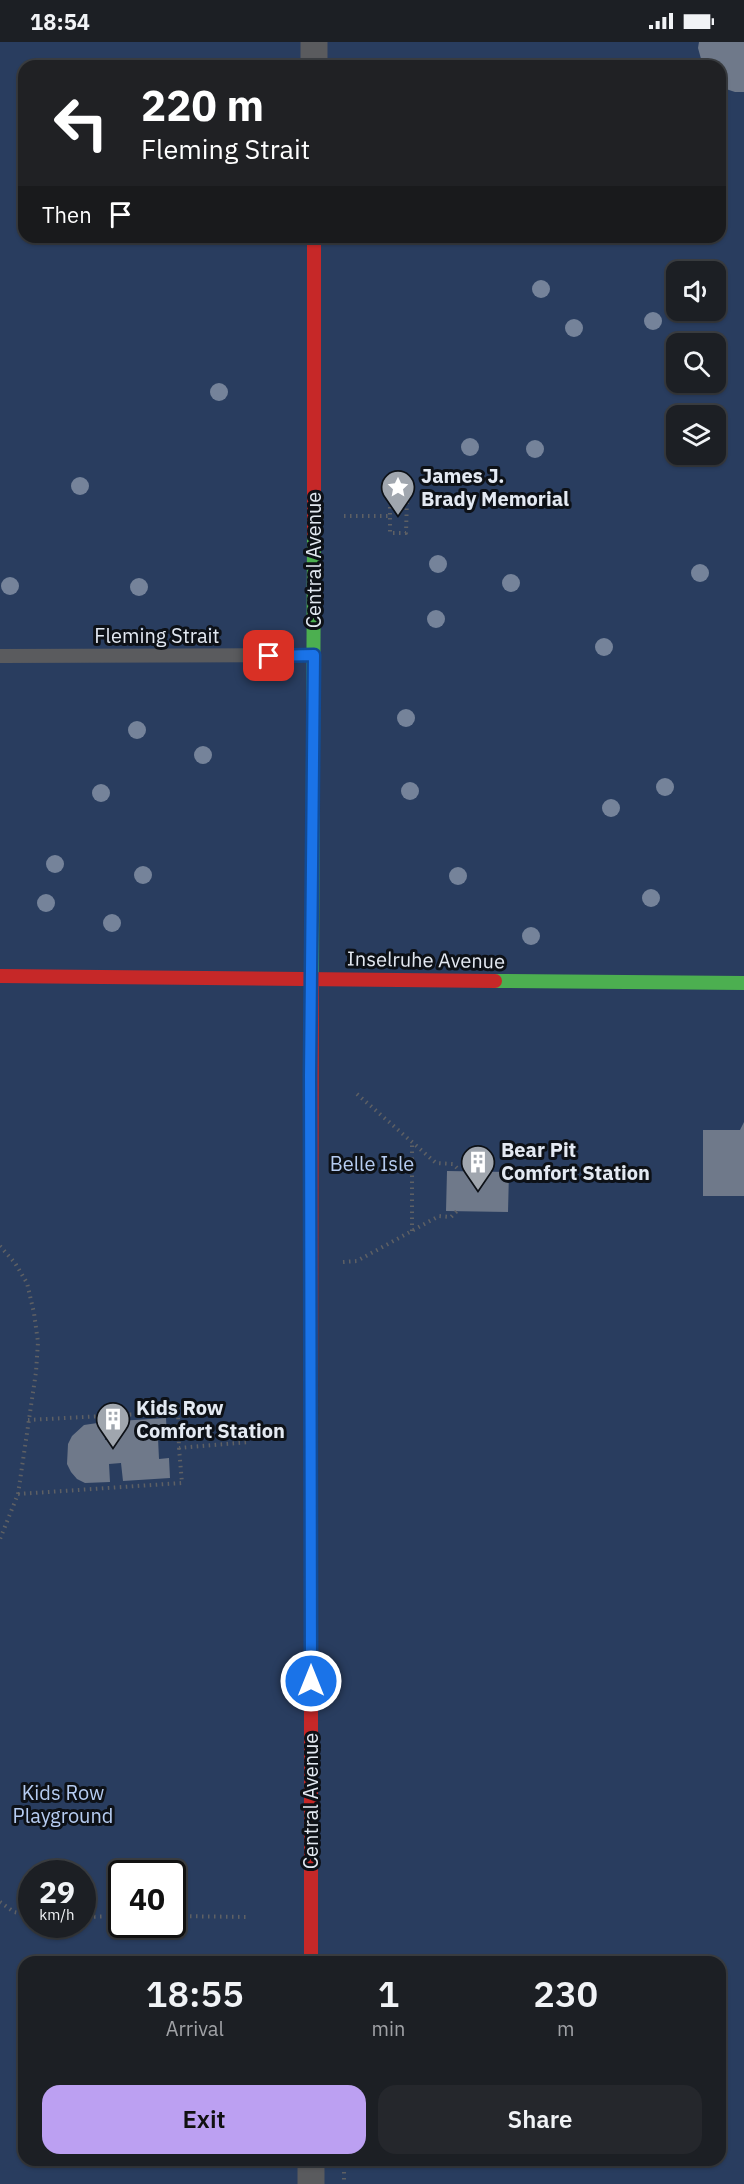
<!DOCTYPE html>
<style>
:root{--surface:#1c1f24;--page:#25272c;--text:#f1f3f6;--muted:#a0a2a6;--line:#3a3d41;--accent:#bca0f2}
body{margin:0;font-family:"IBM Plex Sans",sans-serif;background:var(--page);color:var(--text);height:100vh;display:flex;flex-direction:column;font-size:22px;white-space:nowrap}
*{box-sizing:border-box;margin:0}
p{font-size:20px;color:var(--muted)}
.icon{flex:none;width:33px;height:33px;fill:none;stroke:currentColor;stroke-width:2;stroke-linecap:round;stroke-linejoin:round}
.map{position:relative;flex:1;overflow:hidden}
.side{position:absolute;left:18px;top:1914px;width:708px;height:210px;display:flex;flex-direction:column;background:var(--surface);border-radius:18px;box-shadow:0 2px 4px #0004,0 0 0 2px var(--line)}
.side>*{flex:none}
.top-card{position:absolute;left:18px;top:18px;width:708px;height:183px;border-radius:18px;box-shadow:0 2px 4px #0004,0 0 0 2px var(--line);background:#202124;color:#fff;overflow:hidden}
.tools{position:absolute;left:666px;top:219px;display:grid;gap:12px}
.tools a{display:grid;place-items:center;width:60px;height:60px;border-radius:12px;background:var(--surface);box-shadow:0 2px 4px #0004,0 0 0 2px var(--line);font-size:30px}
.speed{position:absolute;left:18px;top:1818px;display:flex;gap:12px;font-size:30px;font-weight:700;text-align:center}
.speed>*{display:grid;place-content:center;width:78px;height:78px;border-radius:50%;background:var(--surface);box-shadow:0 2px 4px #0004,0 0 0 2px var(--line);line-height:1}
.speed small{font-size:15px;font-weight:400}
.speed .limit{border:3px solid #111;border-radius:9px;background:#fff;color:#111}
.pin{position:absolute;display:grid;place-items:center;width:51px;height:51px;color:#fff;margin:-26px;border-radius:12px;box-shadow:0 3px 9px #0006}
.me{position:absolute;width:66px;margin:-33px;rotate:0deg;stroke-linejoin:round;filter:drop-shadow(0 0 4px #0008)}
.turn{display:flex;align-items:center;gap:21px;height:126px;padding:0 24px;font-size:27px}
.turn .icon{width:78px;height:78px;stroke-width:2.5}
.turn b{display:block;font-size:42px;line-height:51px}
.then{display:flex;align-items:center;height:57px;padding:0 24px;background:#0003;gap:12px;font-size:22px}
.eta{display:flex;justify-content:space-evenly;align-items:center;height:102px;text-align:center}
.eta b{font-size:36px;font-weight:600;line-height:42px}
.cta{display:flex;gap:12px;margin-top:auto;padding:12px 24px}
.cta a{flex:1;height:69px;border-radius:18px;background:var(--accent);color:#111;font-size:24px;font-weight:600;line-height:69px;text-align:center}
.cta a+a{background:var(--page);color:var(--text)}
.status{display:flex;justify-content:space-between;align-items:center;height:42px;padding:0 30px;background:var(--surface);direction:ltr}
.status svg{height:16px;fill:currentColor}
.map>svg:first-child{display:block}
</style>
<div class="status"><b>18:54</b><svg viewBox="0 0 49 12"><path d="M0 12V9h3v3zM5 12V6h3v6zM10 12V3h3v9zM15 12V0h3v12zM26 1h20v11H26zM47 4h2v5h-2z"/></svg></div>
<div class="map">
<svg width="744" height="2142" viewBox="0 0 744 2142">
<rect width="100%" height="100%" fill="#252930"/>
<path fill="#293d5f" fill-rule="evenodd" d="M0,0H744V2142H0ZM24,24H720V195H24ZM676,230H716V268H676ZM676,302H716V340H676ZM676,374H716V412H676ZM32,1832H82V1882H32ZM122,1832H172V1882H122ZM24,1920H720V2118H24Z"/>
<path fill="#6f798a" d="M699,0H744V50H735L720,45V24H703L698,6Z
M744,1080V1154H703V1088H740Z
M447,1129L509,1130L508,1170L446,1169Z
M166,1376L167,1395L158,1396L159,1417L169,1416L170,1436L123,1439L121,1421L109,1422L110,1440L85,1441L77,1437L71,1430L67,1422L68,1402L72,1394L84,1383L104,1380L105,1398H120L119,1379Z"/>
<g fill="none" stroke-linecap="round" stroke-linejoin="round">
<path stroke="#5e6064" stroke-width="4" stroke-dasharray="1.5 4.5" stroke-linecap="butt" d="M344,474H390V491H406L407,457H390V474
M357,1052L436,1121L453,1122L460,1129
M412,1189V1101
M0,1204L15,1221L27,1241L34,1271L38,1300L36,1330L18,1452L0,1497
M343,1220L357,1219L439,1174L451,1175L457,1169
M28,1378L178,1370L179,1406L249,1400
M18,1452L182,1441L179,1406
M0,1860L14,1870L32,1874
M172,1874L249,1875
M82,1875L122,1874
M344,2118V2142"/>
<path stroke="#5a5b5e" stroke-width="14" d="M0,614L314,613"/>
<path stroke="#5a5b5e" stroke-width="27" d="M314,24V0
M311,2142V2118"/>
<path stroke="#4caf50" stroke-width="14" d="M312,935L314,492
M495,939L744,941
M311,1377V1642"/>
<path stroke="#c62828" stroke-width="14" d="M314,492V195
M0,934L495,939
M311,1377L312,935
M311,1642V1920"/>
</g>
<g fill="#75839a">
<circle cx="541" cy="247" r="9"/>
<circle cx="653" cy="279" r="9"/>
<circle cx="574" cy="286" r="9"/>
<circle cx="219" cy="350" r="9"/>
<circle cx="470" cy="405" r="9"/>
<circle cx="535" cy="407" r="9"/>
<circle cx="80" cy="444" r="9"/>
<circle cx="438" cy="522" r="9"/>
<circle cx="700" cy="531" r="9"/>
<circle cx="511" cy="541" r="9"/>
<circle cx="10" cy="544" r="9"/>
<circle cx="139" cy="545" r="9"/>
<circle cx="436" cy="577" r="9"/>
<circle cx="604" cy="605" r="9"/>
<circle cx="406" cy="676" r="9"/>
<circle cx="137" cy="688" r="9"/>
<circle cx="203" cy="713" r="9"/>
<circle cx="665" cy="745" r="9"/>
<circle cx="410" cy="749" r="9"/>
<circle cx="101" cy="751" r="9"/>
<circle cx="611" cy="766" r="9"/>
<circle cx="55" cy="822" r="9"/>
<circle cx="143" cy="833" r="9"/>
<circle cx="458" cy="834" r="9"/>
<circle cx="651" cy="856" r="9"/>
<circle cx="46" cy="861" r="9"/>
<circle cx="112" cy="881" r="9"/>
<circle cx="531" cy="894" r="9"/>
</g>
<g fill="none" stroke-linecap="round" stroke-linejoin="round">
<defs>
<path id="route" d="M269,614L314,613L310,1034L311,1639"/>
</defs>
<use href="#route" stroke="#114b97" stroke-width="15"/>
<use href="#route" stroke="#1a73e8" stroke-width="10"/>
</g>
<defs>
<symbol id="sight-pin" viewBox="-11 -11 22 30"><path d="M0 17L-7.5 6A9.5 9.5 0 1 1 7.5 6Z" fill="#a0a6ae" stroke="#0d1117"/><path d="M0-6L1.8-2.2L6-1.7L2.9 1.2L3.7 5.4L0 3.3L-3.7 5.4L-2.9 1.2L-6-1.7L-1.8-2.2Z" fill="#fff"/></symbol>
<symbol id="building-pin" viewBox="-11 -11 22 30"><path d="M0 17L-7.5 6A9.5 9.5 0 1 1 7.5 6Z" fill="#a0a6ae" stroke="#0d1117"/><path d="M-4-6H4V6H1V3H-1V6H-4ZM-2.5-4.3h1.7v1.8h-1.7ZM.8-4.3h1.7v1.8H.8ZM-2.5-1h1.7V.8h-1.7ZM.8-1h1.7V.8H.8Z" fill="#fff"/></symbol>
</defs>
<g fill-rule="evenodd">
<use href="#sight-pin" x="379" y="426" width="38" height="52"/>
<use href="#building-pin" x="459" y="1101" width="38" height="52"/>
<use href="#building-pin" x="94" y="1358" width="38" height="52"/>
</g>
<g text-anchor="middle" stroke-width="6" stroke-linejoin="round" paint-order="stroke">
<g font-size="20" font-weight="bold" fill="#e3e9f2" stroke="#0d1117" text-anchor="start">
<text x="421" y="441">James J.<tspan x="421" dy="23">Brady Memorial</tspan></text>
<text x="501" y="1115">Bear Pit<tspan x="501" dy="23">Comfort Station</tspan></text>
<text x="136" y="1373">Kids Row<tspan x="136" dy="23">Comfort Station</tspan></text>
</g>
<g font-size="20" fill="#e3e9f2" stroke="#0d1117">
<text transform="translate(314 518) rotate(-90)" y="7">Central Avenue</text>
<text x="157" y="601">Fleming Strait</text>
<text transform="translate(426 918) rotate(1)" y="7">Inselruhe Avenue</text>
<text transform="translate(311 1759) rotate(-90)" y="7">Central Avenue</text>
</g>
<g font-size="20" fill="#b6ccf1" stroke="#0d1117">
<text x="372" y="1129">Belle Isle</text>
<text x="63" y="1758">Kids Row<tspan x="63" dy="23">Playground</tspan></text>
</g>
</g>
</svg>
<div class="tools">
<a><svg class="icon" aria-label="sound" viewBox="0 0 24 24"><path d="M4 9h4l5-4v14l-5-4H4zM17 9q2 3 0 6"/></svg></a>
<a><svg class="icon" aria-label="search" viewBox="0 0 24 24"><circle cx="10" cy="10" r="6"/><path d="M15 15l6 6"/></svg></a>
<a><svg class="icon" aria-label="layers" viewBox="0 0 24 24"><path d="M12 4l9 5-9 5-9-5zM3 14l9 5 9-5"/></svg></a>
</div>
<div class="speed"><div>29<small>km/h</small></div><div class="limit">40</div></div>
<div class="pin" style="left:269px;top:614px;background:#d93025"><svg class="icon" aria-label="arrive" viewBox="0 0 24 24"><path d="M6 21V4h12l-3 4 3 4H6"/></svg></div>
<svg class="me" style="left:311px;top:1639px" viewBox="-20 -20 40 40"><circle r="17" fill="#1a73e8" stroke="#fff" stroke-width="3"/><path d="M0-11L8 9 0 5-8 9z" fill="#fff"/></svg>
<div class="top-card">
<div class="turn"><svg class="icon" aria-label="left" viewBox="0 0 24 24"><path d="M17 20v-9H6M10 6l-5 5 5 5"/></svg><div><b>220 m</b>Fleming Strait</div></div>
<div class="then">Then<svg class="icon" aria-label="arrive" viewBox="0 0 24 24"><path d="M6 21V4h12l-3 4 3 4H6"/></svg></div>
</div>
<section class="side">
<div class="eta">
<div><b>18:55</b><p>Arrival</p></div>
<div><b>1</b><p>min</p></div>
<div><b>230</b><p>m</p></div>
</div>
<div class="cta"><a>Exit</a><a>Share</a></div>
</section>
</div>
